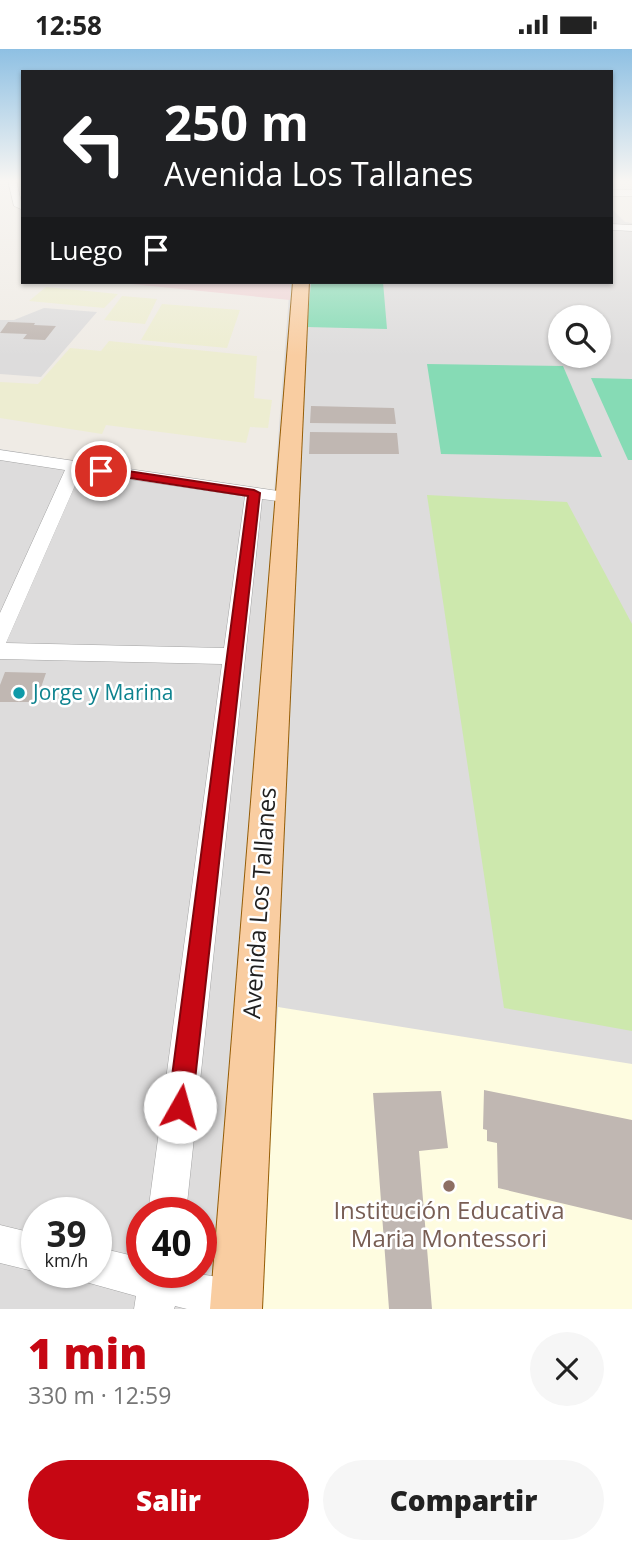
<!DOCTYPE html>
<html lang="es">
<meta charset="utf-8">
<style>
:root{--surface:#fff;--page:#f6f6f6;--text:#222;--muted:#767676;--accent:#c60713}
body{margin:0;font-family:"Open Sans",sans-serif;background:var(--page);color:var(--text);height:100vh;display:flex;flex-direction:column;font-size:26px;white-space:nowrap}
*{box-sizing:border-box;margin:0}
p{font-size:23px;color:var(--muted)}
.icon{flex:none;width:38px;height:38px;fill:none;stroke:currentColor;stroke-width:2;stroke-linecap:round;stroke-linejoin:round}
.map{position:relative;height:1260px;overflow:hidden}
.panel{display:flex;flex-direction:column;background:var(--surface);flex:1}
.panel>*{flex:none}
.guide{position:absolute;left:21px;top:21px;width:592px;height:214px;border-radius:0px;box-shadow:0 2px 5px #0004;background:#202124;color:#fff;overflow:hidden}
.controls{position:absolute;left:548px;top:256px;display:grid;gap:14px}
.controls a{display:grid;place-items:center;width:63px;height:63px;border-radius:50%;background:var(--surface);box-shadow:0 2px 5px #0004;font-size:35px}
.speed{position:absolute;left:21px;top:1148px;display:flex;gap:14px;font-size:35px;font-weight:700;text-align:center}
.speed>*{display:grid;place-content:center;width:91px;height:91px;border-radius:50%;background:var(--surface);box-shadow:0 2px 5px #0004;line-height:1}
.speed small{font-size:18px;font-weight:400}
.speed .limit{border:10px solid #d22;background:#fff;color:#111}
.pin{position:absolute;display:grid;place-items:center;width:60px;height:60px;color:#fff;margin:-30px;border:4px solid #fff;border-radius:50%;box-shadow:0 2px 7px #0007}
.me{position:absolute;width:77px;margin:-38px;rotate:7deg;stroke-linejoin:round;filter:drop-shadow(0 0 5px #0008)}
.turn{display:flex;align-items:center;gap:24px;height:147px;padding:0 28px;font-size:32px}
.turn .icon{width:91px;height:91px;stroke-width:2.5}
.turn b{display:block;font-size:49px;line-height:60px}
.then{display:flex;align-items:center;height:66px;padding:0 28px;background:#0003;gap:14px;font-size:26px}
.round{display:grid;place-items:center;flex:none;width:74px;height:74px;border-radius:37px;background:var(--page)}
.head{display:flex;align-items:center;justify-content:space-between;height:119px;padding:0 28px}
h1{font-size:42px;font-weight:800;line-height:52px;color:var(--accent)}
.action{display:flex;gap:14px;margin-top:auto;padding:14px 28px}
.action a{flex:1;height:80px;border-radius:42px;background:var(--accent);color:#fff;font-size:28px;font-weight:800;line-height:80px;text-align:center}
.action a+a{background:var(--page);color:var(--text)}
.status{display:flex;justify-content:space-between;align-items:center;height:49px;padding:0 35px;background:var(--surface);direction:ltr}
.status svg{height:19px;fill:currentColor}
.map>svg:first-child{display:block}
</style>
<div class="status"><b>12:58</b><svg viewBox="0 0 49 12"><path d="M0 12V9h3v3zM5 12V6h3v6zM10 12V3h3v9zM15 12V0h3v12zM26 1h20v11H26zM47 4h2v5h-2z"/></svg></div>
<div class="map">
<svg width="632" height="1260" viewBox="0 0 632 1260">
<rect width="100%" height="100%" fill="#efebe5"/>
<path fill="#dddcdc" fill-rule="evenodd" d="M611,159L625,173L632,174V1260H0V400L274,443L290,233H611ZM560,268H598V306H560ZM37,1164H96V1223H37ZM142,1164H201V1223H142Z
M44,259L97,263L41,328L0,325V271H14Z"/>
<path fill="#efd5d6" d="M111,233H290V251Z"/>
<path fill="#fefce0" d="M278,958L632,1015V1260H259Z"/>
<path fill="#ededd1" d="M46,238L118,245L104,259L29,252Z
M122,247L157,250L145,275L104,271Z
M162,255L240,261L227,299L141,291Z
M109,292L257,307L254,349L272,351L268,379L250,378L246,394L106,376L102,385L0,369V333L38,335L70,299L101,302Z"/>
<path fill="#cde8ad" d="M427,446L567,453L632,575V982L504,959Z"/>
<path fill="#86dbb5" d="M311,233H383L387,280L307,278Z
M427,315L563,317L602,408L441,405Z
M591,329L632,330V411H628Z"/>
<path fill="#c0b7b2" d="M8,273L35,274L34,276L56,277L45,291L23,290L27,285L0,284Z
M311,357L394,359L396,375L310,374Z
M310,383L397,384L399,405H309Z
M5,623L46,624L36,653H0V636Z
M484,1041L632,1071V1171L498,1139L497,1094L487,1092V1081L483,1080Z
M441,1042L448,1099L419,1102L432,1260H389L373,1044Z"/>
<g fill="none" stroke-linecap="round" stroke-linejoin="round">
<defs>
<path id="minor" d="M8,131H16L23,161L14,157Z
M611,141H632V147H611Z
M611,175L632,176V182L611,181Z
M0,401L285,443L294,448L285,453L262,450L186,1164H148L222,615L0,610V564L65,421L0,411ZM81,423L245,447L224,599L6,594Z
M0,1176L37,1185V1223L0,1214Z
M96,1198L142,1209V1223C180,1223 214,1223 250,1238L256,1252L253,1260H187L175,1257L174,1260H134L136,1247L82,1232L79,1223H96Z"/>
<path id="major" d="M293,233H309L262,1260H210Z"/>
</defs>
<use href="#minor" stroke="#a3a3a3" stroke-width="1"/>
<use href="#major" stroke="#945c05" stroke-width="2"/>
<use href="#minor" fill="#fff" fill-rule="evenodd"/>
<use href="#major" fill="#f9cda1" fill-rule="evenodd"/>
</g>
<linearGradient id="sky" x2="0" y2="1"><stop stop-color="#8ec0e3"/><stop offset="0.43" stop-color="#f8f6f3"/><stop offset="1" stop-color="#f8f6f3" stop-opacity="0"/></linearGradient>
<rect width="632" height="307" fill="url(#sky)"/>
<path fill="#c60713" stroke="#81050c" stroke-width="2" d="M101,418L254,441L260,444L192,1058L188,1066L180,1070L171,1066L168,1058L248,447L97,424V419Z"/>
<circle fill="#0f9aa8" stroke="#fff" stroke-width="2.5" cx="19" cy="644" r="7"/>
<circle fill="#8d6e63" stroke="#fff" stroke-width="2.5" cx="449" cy="1137" r="7"/>
<g text-anchor="middle" stroke-width="5" stroke-linejoin="round" paint-order="stroke">
<g font-size="21" fill="#0d838f" stroke="#fff" text-anchor="start">
<text x="33" y="651">Jorge y Marina</text>
</g>
<g font-size="24" fill="#1f1f1f" stroke="#fff">
<text transform="translate(260 854) rotate(-86)" y="8">Avenida Los Tallanes</text>
</g>
<g font-size="24" fill="#785e54" stroke="#fff">
<text x="449" y="1170">Institución Educativa<tspan x="449" dy="28">Maria Montessori</tspan></text>
</g>
</g>
</svg>
<div class="controls">
<a><svg class="icon" aria-label="search" viewBox="0 0 24 24"><circle cx="10" cy="10" r="6"/><path d="M15 15l6 6"/></svg></a>
</div>
<div class="speed"><div>39<small>km/h</small></div><div class="limit">40</div></div>
<div class="pin" style="left:101px;top:422px;background:#d93025"><svg class="icon" aria-label="arrive" viewBox="0 0 24 24"><path d="M6 21V4h12l-3 4 3 4H6"/></svg></div>
<svg class="me" style="left:180px;top:1058px" viewBox="-20 -20 40 40"><circle r="19" fill="#fff"/><path d="M0-13L10 11 0 6-10 11z" fill="#c60713"/></svg>
<div class="guide">
<div class="turn"><svg class="icon" aria-label="left" viewBox="0 0 24 24"><path d="M17 20v-9H6M10 6l-5 5 5 5"/></svg><div><b>250 m</b>Avenida Los Tallanes</div></div>
<div class="then">Luego<svg class="icon" aria-label="arrive" viewBox="0 0 24 24"><path d="M6 21V4h12l-3 4 3 4H6"/></svg></div>
</div>
</div>
<section class="panel">
<div class="head"><div><h1>1 min</h1><p>330 m · 12:59</p></div><a class="round"><svg class="icon" aria-label="close" viewBox="0 0 24 24"><path d="M6 6l12 12M18 6L6 18"/></svg></a></div>
<div class="action"><a>Salir</a><a>Compartir</a></div>
</section>
